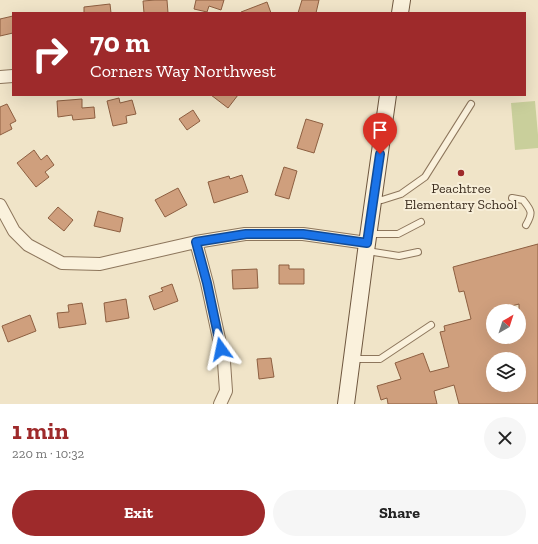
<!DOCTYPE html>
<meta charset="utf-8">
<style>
:root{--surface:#fff;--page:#f6f6f6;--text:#222;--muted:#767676;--accent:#9e2a2b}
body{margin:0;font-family:"Zilla Slab",serif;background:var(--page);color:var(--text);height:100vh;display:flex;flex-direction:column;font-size:15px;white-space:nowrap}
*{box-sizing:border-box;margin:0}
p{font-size:13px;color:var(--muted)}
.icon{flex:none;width:22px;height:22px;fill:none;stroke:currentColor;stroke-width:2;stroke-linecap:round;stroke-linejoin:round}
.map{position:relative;height:404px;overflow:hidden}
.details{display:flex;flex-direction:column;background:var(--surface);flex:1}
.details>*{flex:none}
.hud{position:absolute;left:12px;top:12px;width:514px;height:84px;border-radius:0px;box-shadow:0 4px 16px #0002;background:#9e2a2b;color:#fff;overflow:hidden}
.needle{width:26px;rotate:39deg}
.buttons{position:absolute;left:486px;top:304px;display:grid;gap:8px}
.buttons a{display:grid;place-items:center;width:40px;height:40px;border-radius:50%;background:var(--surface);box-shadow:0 4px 16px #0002;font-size:20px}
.pin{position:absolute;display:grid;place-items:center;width:34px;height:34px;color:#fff;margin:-41px -17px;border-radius:50% 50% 50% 0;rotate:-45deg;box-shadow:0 0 4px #0007}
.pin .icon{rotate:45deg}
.me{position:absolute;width:44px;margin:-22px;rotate:348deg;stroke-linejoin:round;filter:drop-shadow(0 0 3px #0008)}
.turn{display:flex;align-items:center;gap:14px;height:84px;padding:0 12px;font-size:18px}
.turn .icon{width:52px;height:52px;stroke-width:2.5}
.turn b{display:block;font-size:28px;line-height:34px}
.round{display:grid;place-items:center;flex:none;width:42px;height:42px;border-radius:21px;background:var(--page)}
.overview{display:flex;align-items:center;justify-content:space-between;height:68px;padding:0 12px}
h1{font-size:24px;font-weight:700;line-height:30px;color:var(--accent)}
.button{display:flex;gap:8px;margin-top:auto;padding:8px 12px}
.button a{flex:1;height:46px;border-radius:24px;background:var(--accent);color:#fff;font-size:16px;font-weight:700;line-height:46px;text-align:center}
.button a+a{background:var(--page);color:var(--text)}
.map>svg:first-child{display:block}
</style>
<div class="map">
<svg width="538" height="404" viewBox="0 0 538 404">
<rect width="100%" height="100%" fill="#f0e4c8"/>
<path fill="#c9cf9b" d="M535,101L538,135V148L515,150L511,103Z"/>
<path fill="#cf9f7d" stroke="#8d5f41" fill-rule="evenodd" d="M155,0H167L168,13H144L143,1Z
M196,0H224L221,10L209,6L207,12L194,9Z
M302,0H319L316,13H298Z
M267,2L271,13H241V12Z
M110,4L111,13H84V7Z
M13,16V33L0,36V19Z
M211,95H238L228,108Z
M119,98L120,103L132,100L136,114L126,116L127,123L113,126L107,101Z
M82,99V108L94,107L95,118L73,120L72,115L58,117L57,101Z
M7,104L16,121L10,124L12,129L0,135V107Z
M193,110L200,121L187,130L179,119Z
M306,119L323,124L314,153L297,148Z
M34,150L41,160L47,155L54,165L45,172L49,177L36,187L17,163Z
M284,167L297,171L289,199L275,195Z
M242,175L248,192L214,203L208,182L229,176L230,179Z
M178,188L187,205L165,217L155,200Z
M58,207L73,220L64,231L48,218Z
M98,211L123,218L120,232L94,226Z
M538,244V404H459L454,385L434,391L437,404H388L387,398L381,400L377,386L401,379L395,363L423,353L430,372L449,367L440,332L445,331L444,326L471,319L464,291L459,292L453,267ZM519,304V337H493V311ZM493,359H519V385H493Z
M279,265H289V269H304V284H279Z
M257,269L258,288L233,289L232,270Z
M172,284L178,301L154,310L149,296L163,291L161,288Z
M126,299L129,318L106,322L104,303Z
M82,303L86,324L59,328L57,313L69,312L68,305Z
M30,315L36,331L8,342L2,326Z
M271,358L274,377L259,379L257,359Z"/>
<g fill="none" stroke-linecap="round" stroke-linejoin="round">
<defs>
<path id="lane" d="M374,198L382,200L401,194L425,177L471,104
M512,198L523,200C532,211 533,213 526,225
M370,234H398L421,222
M367,251L399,256L418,252
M354,358L360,359H380L431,325"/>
<path id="street" d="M0,77L13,76
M0,205L14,231L28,245L62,263L100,264L196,242L245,234H303L367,243
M196,242L207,283L224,362L226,391L220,404"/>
<path id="secondary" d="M400,13L402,0
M346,404L366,251L388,95"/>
</defs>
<use href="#lane" stroke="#8d765c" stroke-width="8"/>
<use href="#street" stroke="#8d765c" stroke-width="14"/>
<use href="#secondary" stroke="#6f573f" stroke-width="18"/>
<use href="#lane" stroke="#faf1dc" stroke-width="6"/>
<use href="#street" stroke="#faf1dc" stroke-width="12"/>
<use href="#secondary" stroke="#faf1dc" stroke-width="16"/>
</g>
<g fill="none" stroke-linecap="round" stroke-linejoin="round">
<defs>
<path id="route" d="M221,349L207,283L196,242L246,234H303L367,243L380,154"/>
</defs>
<use href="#route" stroke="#114b97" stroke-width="10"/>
<use href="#route" stroke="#1a73e8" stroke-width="7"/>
</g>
<circle fill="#9e2a2b" stroke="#f7eed8" stroke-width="1.5" cx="461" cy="173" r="4"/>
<g text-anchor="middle" stroke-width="4" stroke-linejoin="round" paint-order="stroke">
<g font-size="14" fill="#3d2e20" stroke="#f7eed8">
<text x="461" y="193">Peachtree<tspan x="461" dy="16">Elementary School</tspan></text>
</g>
</g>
</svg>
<div class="buttons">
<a><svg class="needle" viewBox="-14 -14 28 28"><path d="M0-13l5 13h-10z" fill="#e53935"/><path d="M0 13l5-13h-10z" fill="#767676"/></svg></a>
<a><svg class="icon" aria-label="layers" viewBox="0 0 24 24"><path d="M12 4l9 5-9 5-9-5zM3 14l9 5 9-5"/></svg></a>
</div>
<div class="pin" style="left:380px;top:154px;background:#d93025"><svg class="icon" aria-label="arrive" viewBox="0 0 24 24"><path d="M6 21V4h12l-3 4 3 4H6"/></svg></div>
<svg class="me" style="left:221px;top:349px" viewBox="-20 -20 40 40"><path d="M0-17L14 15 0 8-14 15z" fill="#1a73e8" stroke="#fff" stroke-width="4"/></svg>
<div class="hud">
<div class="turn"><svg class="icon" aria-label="right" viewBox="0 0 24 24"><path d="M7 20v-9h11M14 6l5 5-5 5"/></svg><div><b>70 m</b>Corners Way Northwest</div></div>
</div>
</div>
<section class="details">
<div class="overview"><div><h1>1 min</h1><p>220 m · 10:32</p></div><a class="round"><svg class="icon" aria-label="close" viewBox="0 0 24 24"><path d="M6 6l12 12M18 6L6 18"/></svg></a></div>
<div class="button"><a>Exit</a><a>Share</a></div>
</section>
